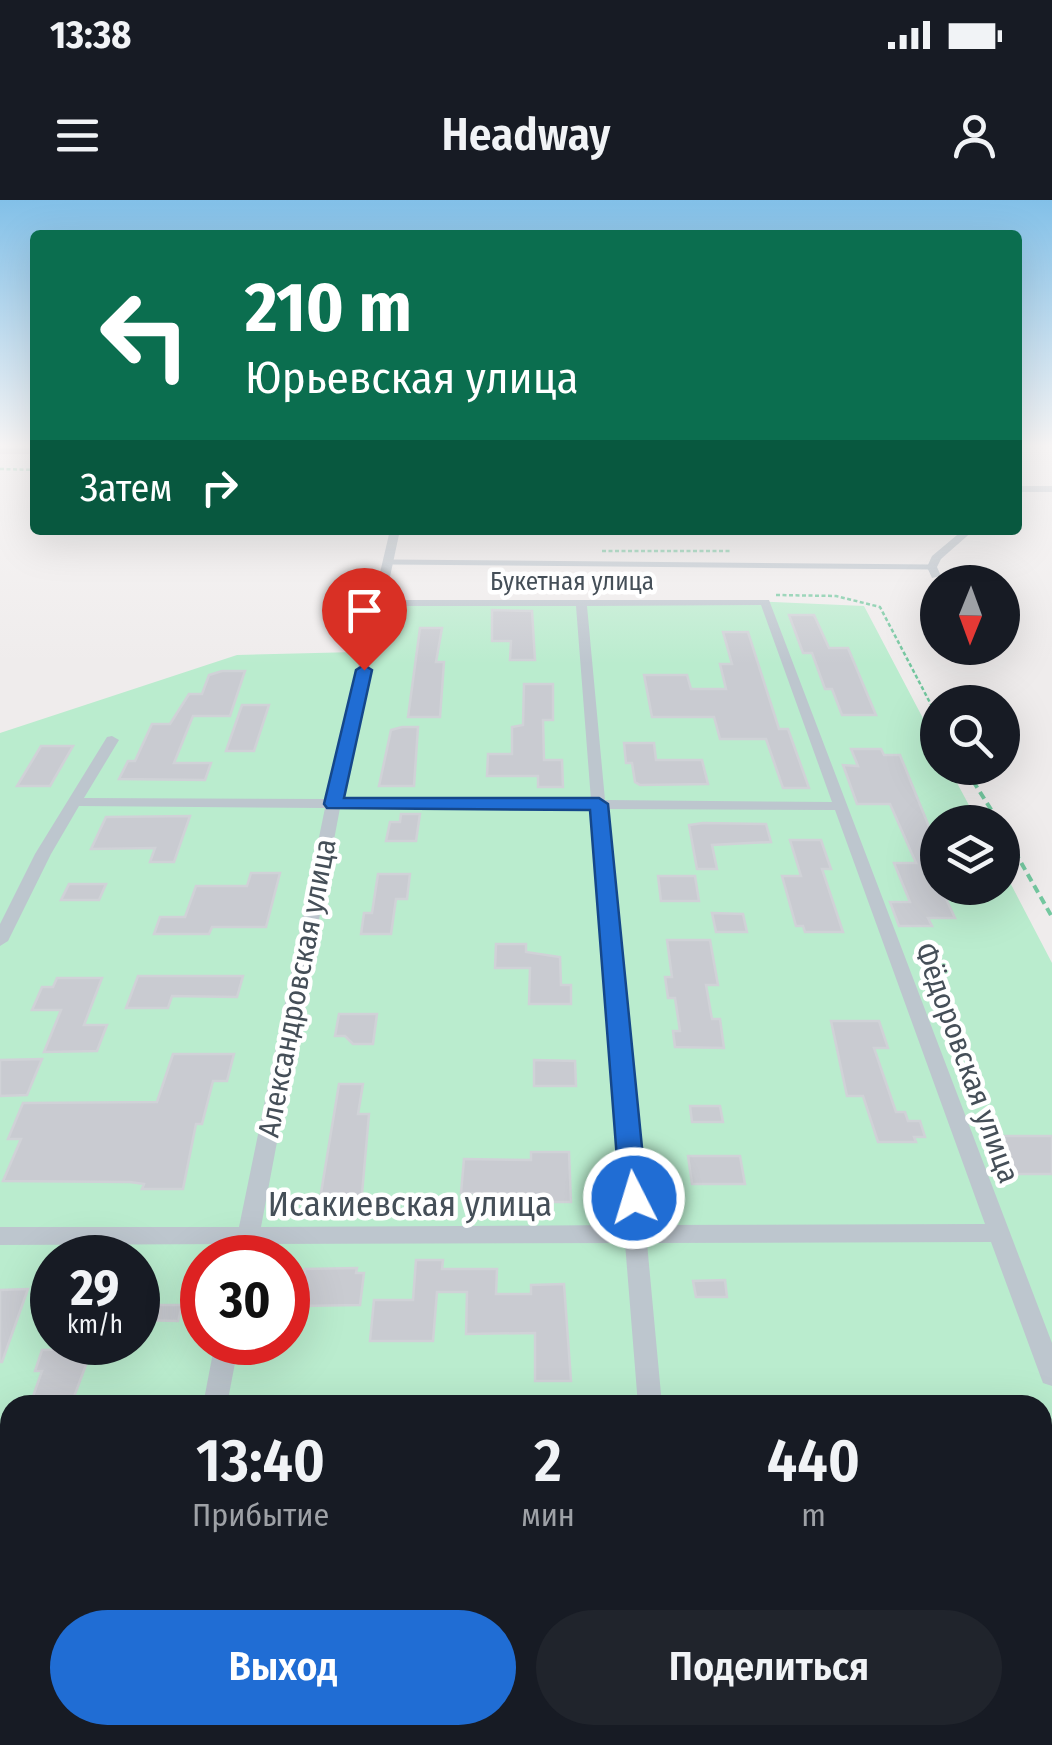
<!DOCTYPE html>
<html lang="ru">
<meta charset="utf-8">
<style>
:root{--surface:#171b24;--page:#20242c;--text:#f1f3f6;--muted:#9ea1a6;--accent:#206dd4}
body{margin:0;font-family:"Fira Sans Condensed",sans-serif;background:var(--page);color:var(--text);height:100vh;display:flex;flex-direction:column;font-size:38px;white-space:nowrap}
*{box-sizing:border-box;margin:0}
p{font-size:32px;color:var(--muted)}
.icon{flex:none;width:55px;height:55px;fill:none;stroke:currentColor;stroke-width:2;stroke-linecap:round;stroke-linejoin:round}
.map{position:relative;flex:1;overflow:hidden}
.drawer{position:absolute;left:0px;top:1195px;width:1052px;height:350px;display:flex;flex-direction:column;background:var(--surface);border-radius:30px 30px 0 0;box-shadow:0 10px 40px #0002}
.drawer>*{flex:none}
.guide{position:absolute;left:30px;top:30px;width:992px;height:305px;border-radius:10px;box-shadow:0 10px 40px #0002;background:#0b6e4f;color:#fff;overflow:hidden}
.needle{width:65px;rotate:181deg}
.controls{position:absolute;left:920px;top:365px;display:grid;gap:20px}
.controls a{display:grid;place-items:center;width:100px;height:100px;border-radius:50%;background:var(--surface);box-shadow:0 10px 40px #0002;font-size:50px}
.speed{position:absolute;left:30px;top:1035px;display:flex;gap:20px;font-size:50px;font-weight:700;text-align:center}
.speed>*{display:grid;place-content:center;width:130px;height:130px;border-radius:50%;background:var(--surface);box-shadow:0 10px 40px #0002;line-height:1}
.speed small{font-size:25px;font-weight:400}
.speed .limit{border:15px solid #d22;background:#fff;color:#111}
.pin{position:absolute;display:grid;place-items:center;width:85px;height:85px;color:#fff;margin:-102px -42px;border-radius:50% 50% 50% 0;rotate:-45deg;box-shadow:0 0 10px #0007}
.pin .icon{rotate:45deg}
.me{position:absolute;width:110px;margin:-55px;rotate:355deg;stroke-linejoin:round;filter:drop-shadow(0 0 8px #0008)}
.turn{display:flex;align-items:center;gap:35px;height:210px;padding:0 50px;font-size:45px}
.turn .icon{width:130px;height:130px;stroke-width:2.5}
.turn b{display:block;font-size:70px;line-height:85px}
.then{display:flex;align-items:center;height:95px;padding:0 50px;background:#0003;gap:20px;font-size:38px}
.eta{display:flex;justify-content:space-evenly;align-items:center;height:170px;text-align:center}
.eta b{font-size:60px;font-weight:600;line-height:70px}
.cta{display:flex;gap:20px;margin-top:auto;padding:20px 50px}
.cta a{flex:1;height:115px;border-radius:60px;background:var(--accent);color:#fff;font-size:40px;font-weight:600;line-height:115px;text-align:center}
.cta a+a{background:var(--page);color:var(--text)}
.status{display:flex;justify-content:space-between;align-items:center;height:70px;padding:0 50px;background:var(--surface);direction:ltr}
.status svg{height:28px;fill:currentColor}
header{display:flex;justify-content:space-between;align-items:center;height:130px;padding:0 50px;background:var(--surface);font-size:45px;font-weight:600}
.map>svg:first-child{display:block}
</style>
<div class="status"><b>13:38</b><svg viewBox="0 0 49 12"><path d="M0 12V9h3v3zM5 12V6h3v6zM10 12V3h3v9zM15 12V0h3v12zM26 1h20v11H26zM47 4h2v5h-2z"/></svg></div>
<header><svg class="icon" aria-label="menu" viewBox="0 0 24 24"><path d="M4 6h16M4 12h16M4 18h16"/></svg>Headway<svg class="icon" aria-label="person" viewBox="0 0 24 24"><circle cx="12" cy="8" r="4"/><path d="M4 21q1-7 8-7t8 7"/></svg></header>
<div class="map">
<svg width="1052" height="1545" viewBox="0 0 1052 1545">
<rect width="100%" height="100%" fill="#efecec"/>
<path fill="#baecce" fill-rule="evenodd" d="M367,401H749L864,406L937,545L938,568H949L978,622H938V688H1002L1003,669L1052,763V1545H0V533L237,455L356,452ZM52,1058H138V1142H52ZM202,1058H288V1142H202ZM10,1205H1042V1535H10Z"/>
<path fill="#c9cbd1" stroke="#d0d2d7" stroke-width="2.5" d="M492,410L532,411L535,460H510L511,441H492Z
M789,415H814L829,448H848L876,515H842L832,489H825L812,453H803Z
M420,428H442L436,462H444L440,517H408Z
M723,432H748L779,529H788L809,588H783L766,539H720L714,517H652L644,475H687L691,489H726L720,464H732Z
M222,471H245L230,516H193L174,563H211L205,580L119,579L128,561H135L152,524H170L189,494H202L209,475Z
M524,484H553V520H543L544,560H562L563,587H538V576H487L488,554H512V527L523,525Z
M242,505H269L254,551H226Z
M402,527H418L414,586H379L391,530Z
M624,543H654L656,560H702L708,584L640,585L635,582L632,563H626Z
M41,546H73L50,586H17Z
M851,549H881L884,555H900L938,649V688H941L955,718H928L932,726H899L890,702H910L894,663H916L890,604H857L843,565L858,566Z
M401,614H420L416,641H386L390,622H400Z
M190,616L174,662H150L155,648L91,649L106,617Z
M703,623L766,624L771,642L712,645L717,669H697L689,625Z
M790,640H821L831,669H822L843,732H805L803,726H796L782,676H801Z
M251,673H280L266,727H212L209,734H154L160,717H185L196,686H247Z
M378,674H410L407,699H396L391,734H361L364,713H372Z
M658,676H695L699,701H661Z
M69,684H106L99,700H61Z
M712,713L743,714L747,732H716Z
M667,740H710L718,785H706L712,819H720L724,848L675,847L673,831H680L675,798H668L665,777H672Z
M496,744H526V752L560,757L561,785H571V804H529L530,768H495Z
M138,776H243L237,797L172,796L168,808H126Z
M57,778H102L84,825H107L97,851L44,852L61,810H32L42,787H53Z
M339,814H377L373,844H353L345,836H335Z
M831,821H879L888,848H874L896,912H905L908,921H920L925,937H914L916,942H878L863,896H847Z
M173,854H234L227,881H213L202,924H196L183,989H142L144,984L130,982L3,981L21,939H8L23,903L157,902Z
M42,859L27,895L0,896V860Z
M534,860L575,861L576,886H534Z
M339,884H363L358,914H369L361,1005H319Z
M690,906H720L723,922H692Z
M1000,936H1052V974H1016Z
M531,952H569L571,1002H532V994L461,993L464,959L531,960Z
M688,956H740L745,984H692Z
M416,1060H443L442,1069H497L496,1094H531V1085L564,1084L571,1181H535V1133L466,1134L467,1092H437L433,1141H370L374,1100H413Z
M357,1068L356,1073H364L360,1105L299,1106L305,1069Z
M725,1080L727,1097H696L693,1081Z
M28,1089L2,1162H0V1090Z
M138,1105H182L178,1121L138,1120Z
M92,1149L72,1202H31L42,1171H35L42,1150Z"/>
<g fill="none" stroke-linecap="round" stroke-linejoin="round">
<path stroke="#74c8a0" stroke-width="2.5" stroke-dasharray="4 2.5" stroke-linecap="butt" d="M0,269L35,270
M602,351H732
M776,395L836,396L880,407L938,518
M965,568L975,584"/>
<path stroke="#74c8a0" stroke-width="4" stroke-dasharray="8 5" stroke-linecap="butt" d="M973,581L999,622
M1002,629L1052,717"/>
<path stroke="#bdc6ce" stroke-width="5" d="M388,362L932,367"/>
<path fill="#bdc6ce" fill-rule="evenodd" d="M0,248H35V254H0Z
M1018,286H1052V292H1018Z
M390,330H400L385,400H769L1052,1143V1186L1043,1183L1040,1175L991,1042L647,1043L662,1205H638L625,1043L258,1044L255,1058H233L236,1044L0,1045V1027H239L325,608L79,606L51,654L8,741L0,746V724L35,654L107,537L112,536L119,540L84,598L327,599ZM761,405L832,602L605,600L587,406ZM383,406H576L591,600L341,599ZM340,608L591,609L624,1025L261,1027ZM606,609L835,610L985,1024L645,1025Z
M963,330H974L941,359L937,367L941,376L932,378L927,367L932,356Z
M215,1142H239L227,1205H203Z
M134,1535H164L162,1545H132Z
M660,1535H690L691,1545H661Z"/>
</g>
<linearGradient id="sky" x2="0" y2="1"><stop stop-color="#82c0e8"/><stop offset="0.53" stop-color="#f8f6f6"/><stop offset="1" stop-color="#f8f6f6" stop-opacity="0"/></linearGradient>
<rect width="1052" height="464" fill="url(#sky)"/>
<path fill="#206dd4" stroke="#15478a" stroke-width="2.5" d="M364,465L372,470L344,598H599L608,604L647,998L643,1005L634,1008L624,1005L620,998L590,610L327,608L324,604L356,470Z"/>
<g text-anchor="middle" stroke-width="9" stroke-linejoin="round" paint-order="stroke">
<g font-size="25" fill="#454f58" stroke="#fff">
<text x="572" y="390">Букетная улица</text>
</g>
<g font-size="30" fill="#454f58" stroke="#fff">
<text transform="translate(297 788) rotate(-79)" y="10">Александровская улица</text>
<text transform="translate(967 863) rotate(70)" y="10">Фёдоровская улица</text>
</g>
<g font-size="35" fill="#454f58" stroke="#fff">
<text x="410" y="1016">Исакиевская улица</text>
</g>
</g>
</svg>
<div class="controls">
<a><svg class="needle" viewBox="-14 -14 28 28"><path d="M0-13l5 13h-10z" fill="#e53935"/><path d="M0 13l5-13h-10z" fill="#9ea1a6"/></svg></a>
<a><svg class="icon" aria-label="search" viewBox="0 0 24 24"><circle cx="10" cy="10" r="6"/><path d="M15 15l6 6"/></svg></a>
<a><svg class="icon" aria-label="layers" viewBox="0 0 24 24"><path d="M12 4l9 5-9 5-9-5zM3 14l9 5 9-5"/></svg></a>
</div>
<div class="speed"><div>29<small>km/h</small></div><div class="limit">30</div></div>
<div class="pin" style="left:364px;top:470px;background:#d93025"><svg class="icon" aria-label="arrive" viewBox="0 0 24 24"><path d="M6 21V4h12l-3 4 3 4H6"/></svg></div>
<svg class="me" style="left:634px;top:998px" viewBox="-20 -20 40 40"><circle r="17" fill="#206dd4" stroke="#fff" stroke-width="3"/><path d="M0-11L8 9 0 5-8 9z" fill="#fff"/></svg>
<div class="guide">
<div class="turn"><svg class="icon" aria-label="left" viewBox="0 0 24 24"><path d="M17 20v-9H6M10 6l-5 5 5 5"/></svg><div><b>210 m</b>Юрьевская улица</div></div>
<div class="then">Затем<svg class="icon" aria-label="right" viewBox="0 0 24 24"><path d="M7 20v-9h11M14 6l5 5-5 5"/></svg></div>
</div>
<section class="drawer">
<div class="eta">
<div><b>13:40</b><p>Прибытие</p></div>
<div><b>2</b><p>мин</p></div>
<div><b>440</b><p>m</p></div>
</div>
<div class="cta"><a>Выход</a><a>Поделиться</a></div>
</section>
</div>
